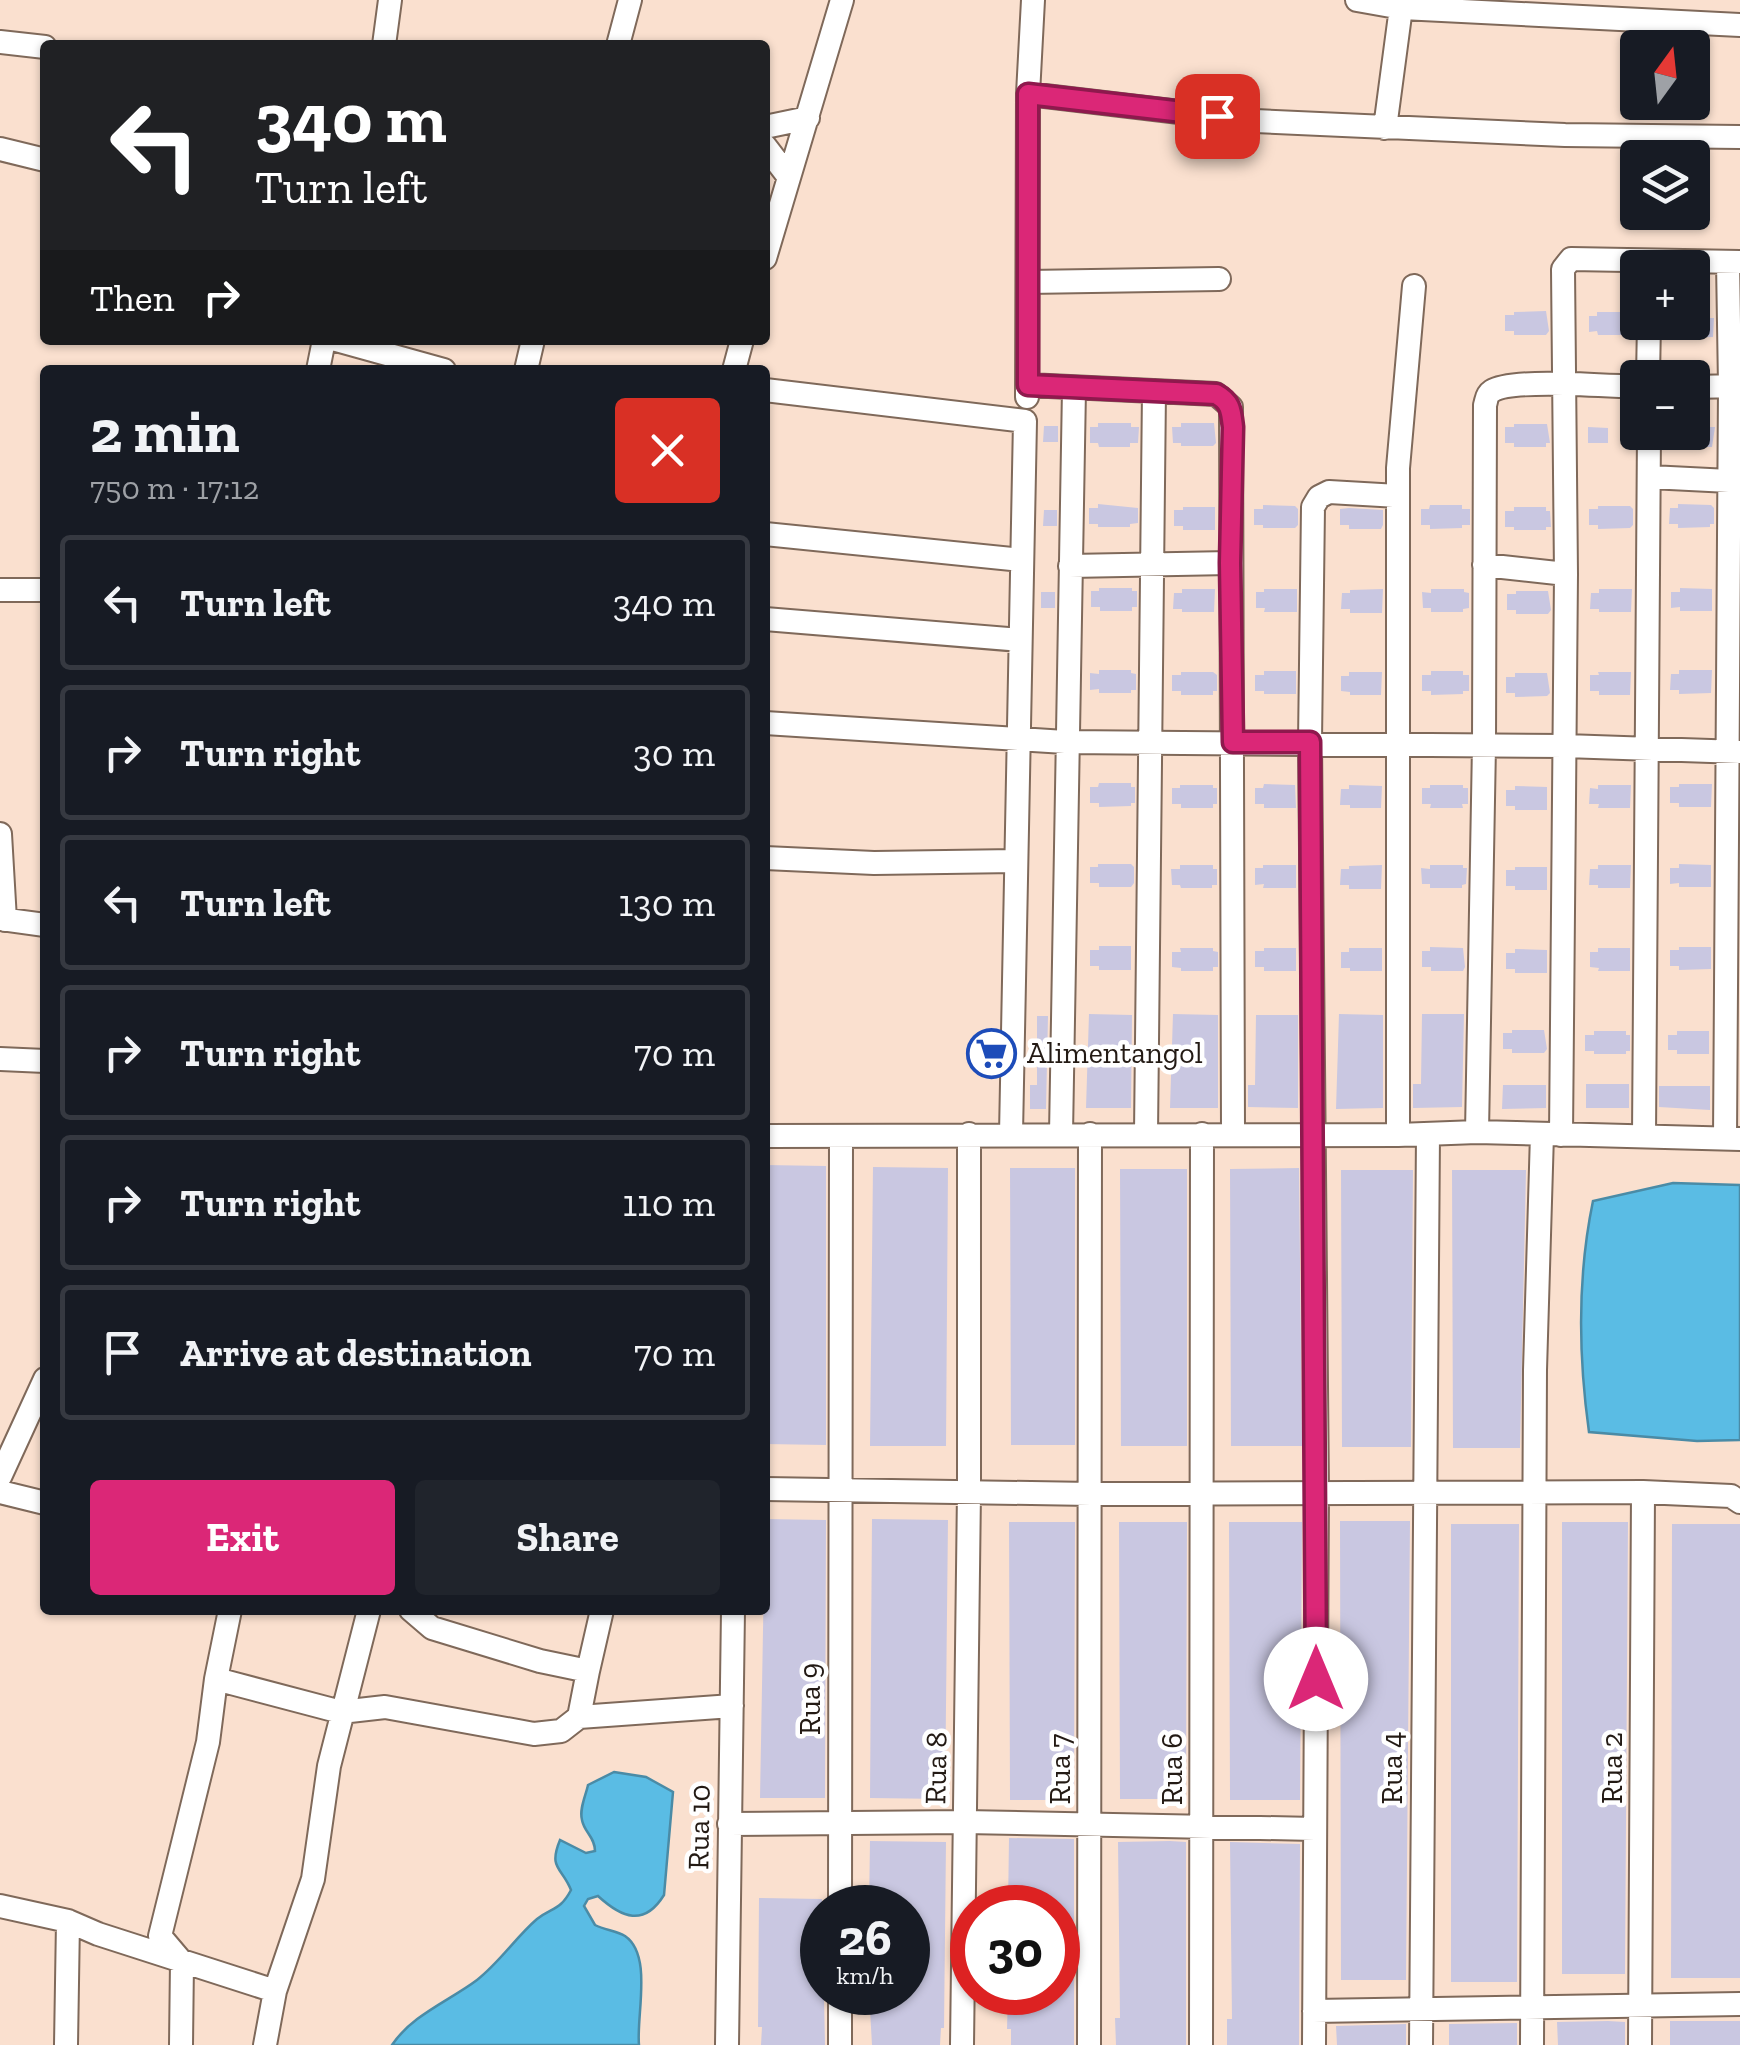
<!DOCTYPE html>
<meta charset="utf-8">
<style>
:root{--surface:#171b24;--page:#20242c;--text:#f1f3f6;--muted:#9ea1a6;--line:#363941;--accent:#db2777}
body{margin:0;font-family:"Zilla Slab",serif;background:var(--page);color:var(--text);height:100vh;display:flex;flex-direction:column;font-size:38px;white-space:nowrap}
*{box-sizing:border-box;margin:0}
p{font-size:32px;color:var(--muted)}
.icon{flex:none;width:55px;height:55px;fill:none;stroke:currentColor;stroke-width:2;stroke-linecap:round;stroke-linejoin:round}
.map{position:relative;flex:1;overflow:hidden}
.side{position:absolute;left:40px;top:365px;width:730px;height:1250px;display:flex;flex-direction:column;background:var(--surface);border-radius:10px;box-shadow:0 2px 8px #0004}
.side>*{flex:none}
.banner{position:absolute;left:40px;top:40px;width:730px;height:305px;border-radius:10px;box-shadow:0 2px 8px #0004;background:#202124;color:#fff;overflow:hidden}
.needle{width:65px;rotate:15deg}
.fabs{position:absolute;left:1620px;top:30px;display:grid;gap:20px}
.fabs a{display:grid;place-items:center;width:90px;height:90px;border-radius:10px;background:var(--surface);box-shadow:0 2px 8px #0004;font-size:50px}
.speed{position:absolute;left:800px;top:1885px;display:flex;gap:20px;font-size:50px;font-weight:700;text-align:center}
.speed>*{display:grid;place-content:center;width:130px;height:130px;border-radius:50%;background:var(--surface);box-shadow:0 2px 8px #0004;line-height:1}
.speed small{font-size:25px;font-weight:400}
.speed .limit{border:15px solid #d22;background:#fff;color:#111}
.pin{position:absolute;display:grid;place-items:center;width:85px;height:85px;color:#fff;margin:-42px;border-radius:20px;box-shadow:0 5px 15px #0006}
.me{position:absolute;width:110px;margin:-55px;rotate:0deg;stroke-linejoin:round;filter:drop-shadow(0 0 8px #0008)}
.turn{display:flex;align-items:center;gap:35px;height:210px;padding:0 50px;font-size:45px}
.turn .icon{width:130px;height:130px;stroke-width:2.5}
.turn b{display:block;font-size:70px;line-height:85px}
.then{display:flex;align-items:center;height:95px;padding:0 50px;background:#0003;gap:20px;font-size:38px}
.round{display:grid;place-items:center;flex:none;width:105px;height:105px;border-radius:10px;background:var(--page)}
.summary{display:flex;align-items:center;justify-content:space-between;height:170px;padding:0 50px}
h1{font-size:60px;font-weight:800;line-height:75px}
.cta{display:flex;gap:20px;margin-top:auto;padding:20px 50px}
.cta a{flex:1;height:115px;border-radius:10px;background:var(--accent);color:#fff;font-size:40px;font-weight:800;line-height:115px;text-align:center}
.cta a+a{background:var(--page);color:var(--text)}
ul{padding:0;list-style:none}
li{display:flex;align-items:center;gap:30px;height:135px;margin:0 20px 15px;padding:0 30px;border:5px solid var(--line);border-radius:10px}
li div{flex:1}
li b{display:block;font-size:38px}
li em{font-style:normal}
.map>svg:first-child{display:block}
</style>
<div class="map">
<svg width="1740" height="2045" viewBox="0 0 1740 2045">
<rect width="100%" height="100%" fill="#fae0cf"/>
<path fill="#5abce4" stroke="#4a8ba6" stroke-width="2.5" d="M1673,1183L1740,1185V1440L1697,1441L1589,1432C1578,1353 1577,1278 1593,1201Z
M614,1772L646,1777L673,1792L664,1895C644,1927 622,1918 598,1896L588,1899L584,1906L595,1925C605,1930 617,1931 625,1936C653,1955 636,2016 639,2045H392C412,2015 449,2001 477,1980C500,1962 516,1937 537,1919C552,1907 560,1911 571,1890C562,1867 548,1869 560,1840L586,1853L595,1851C595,1837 584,1832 582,1820C579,1809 586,1795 588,1785Z"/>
<path fill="#c9c7e1" d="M1546,311L1549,331L1546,335H1514V331H1505V315H1514V312Z
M1597,312H1630V315L1636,316L1634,332H1629V335H1598L1597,331L1589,332V316H1597Z
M1703,318H1714L1713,337L1681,338V322H1703Z
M1098,423H1131V427H1139L1138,443H1130V447H1099L1098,443H1090V427H1098Z
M1181,423H1214L1216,443L1213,446H1181V443H1173L1172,427H1181Z
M1514,424H1547L1550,443H1546V447H1514V443H1505V427H1514Z
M1044,426H1058V442H1043Z
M1588,427L1608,428V443H1588Z
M1702,427H1715L1712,447H1680V432H1702Z
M1098,504L1138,508V523L1130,524V527H1098V524H1089V508H1098Z
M1678,504L1711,505L1714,508V524H1710V527L1678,528V524H1669L1670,508H1678Z
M1263,505L1295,506L1298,509V525L1295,528H1263V525H1254V509H1263Z
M1430,505H1462V509H1470V525H1462V528L1430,529V525H1421V509H1429Z
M1598,506H1630L1633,509V525L1630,528L1598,529V525H1589V509H1598Z
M1183,507H1215V530H1183V526H1174V510H1183Z
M1514,507H1546V511H1550L1551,527H1546V530H1514V527H1505V511H1514Z
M1349,508L1383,510V525L1381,529H1349V525H1340V509Z
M1044,510H1057V526H1043Z
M1099,588H1132V591H1137V607H1132V611H1100V607H1091V591H1099Z
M1680,588L1712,589V611H1680V607L1671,608V592H1680Z
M1182,589H1215L1214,612H1182V609H1173L1174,593H1182Z
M1264,589H1297V612H1264L1265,608H1256V592H1264Z
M1383,589L1382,613H1350V609H1341L1342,593H1350V590Z
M1431,589H1464V592L1469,593V608L1463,609V612H1431V608H1423L1422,592L1431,593Z
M1599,589H1632L1631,612H1599V609H1590L1591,593H1599Z
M1516,591H1548L1551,610L1548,614H1516V610H1507V594H1516Z
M1041,592H1055V608H1041Z
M1099,670H1131V673L1136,674V690H1131V693H1099V689L1090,690V673L1099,674Z
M1679,670H1712L1711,693L1679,694V690H1670L1671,674H1679Z
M1264,671H1296V694H1264V691H1255V675H1264Z
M1431,671H1463V675H1469V691H1463V694L1431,695V691H1422V675H1431Z
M1181,672H1213L1217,675V691H1213V695H1181V691H1172V675H1181Z
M1349,672H1382L1381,695H1350V692L1341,691V676H1349Z
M1598,672H1631L1630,695H1599V691H1590V675H1599Z
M1515,673H1547L1550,693L1547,696L1515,697V693H1506V677H1515Z
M1099,783H1131V787H1135V803H1131V806L1099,807V803H1090V787H1098Z
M1264,784L1295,785L1296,808H1264V804H1255V788H1263Z
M1679,784H1712L1711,807H1679V803H1670V787H1679Z
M1180,785H1213V788H1217V804H1213V808H1181V804H1172V788H1180Z
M1349,785L1382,786L1381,808H1350V805H1340L1341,789H1349Z
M1430,785H1463V788H1468V804H1462L1463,808H1430L1431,804H1422V788H1430Z
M1598,785H1631L1630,808H1598L1599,804H1589L1590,788L1598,789Z
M1515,786L1547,787V810H1515V806H1506V790H1515Z
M1098,864H1131L1134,867V883L1131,887H1099V883H1090V867H1098Z
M1679,864L1711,865V887H1679V883L1670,884V868H1679Z
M1180,865H1213V869H1217V885H1212V888H1181L1180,885H1172L1171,869H1180Z
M1263,865H1296V888H1263L1264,884L1255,885V868H1263Z
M1382,865L1381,889H1349V885H1340L1341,869H1349V866Z
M1430,865H1463V868H1467L1466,884L1462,885V888H1430V884H1422L1421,868L1430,869Z
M1598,865H1631L1630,888H1598V885H1589L1590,869H1598Z
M1515,867H1547V890H1515V886H1506V870H1515Z
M1099,946H1131V970H1099V966H1090V950H1099Z
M1430,947L1463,948L1465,967L1463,971H1431V967H1422V951H1430Z
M1679,947H1711V969L1679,970V966H1670V950H1679Z
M1180,948H1213V951L1218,952V967H1213V971H1181V968L1172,967V952H1181Z
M1264,948H1296V971H1264V967H1255V951H1264Z
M1349,948H1382V971H1350V968H1341V952H1349Z
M1598,948H1630V971H1598L1599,968L1590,967V952H1598Z
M1515,949L1547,950V973H1515V969H1506V953H1515Z
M1089,1014L1132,1015L1131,1108H1086Z
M1173,1014L1218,1015V1108H1170Z
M1339,1014L1383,1015V1108L1336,1109Z
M1422,1014H1464L1462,1107L1413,1108V1084H1421Z
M1256,1015H1298V1108L1248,1107V1085H1255Z
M1037,1016H1048L1046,1109H1030V1085H1037Z
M1512,1030H1544L1547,1049L1544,1053H1512V1049H1503V1033H1512Z
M1594,1031H1626V1035H1630V1051H1626V1054H1594V1051H1585V1035H1594Z
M1677,1031H1709V1054H1677V1050H1668V1035H1677Z
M1586,1084H1629V1108H1586Z
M1503,1085H1546V1108L1502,1109Z
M1659,1086H1710V1110L1659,1107Z
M765,1165L826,1166V1445L765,1444Z
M873,1167L948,1168L946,1446H870Z
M1010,1168H1075V1445H1011Z
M1299,1168L1302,1446H1231L1230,1169Z
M1120,1169H1187V1446H1121Z
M1341,1170H1413L1411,1447H1342Z
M1452,1170H1526L1520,1448H1453Z
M765,1519L826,1520L825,1798H760Z
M872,1519L948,1520L945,1799L870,1798Z
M1340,1521H1410L1406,1980H1341Z
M1009,1522H1075L1074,1800H1010Z
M1119,1522H1187L1186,1799H1120Z
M1229,1522H1302L1300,1800H1230Z
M1562,1522H1628L1625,1974H1562Z
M1451,1524H1519L1517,1982H1451Z
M1672,1524H1740V1978H1671Z
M1009,1838L1074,1839V2045H1011V2029H1007L1008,1992H1058V1908H1008Z
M870,1841L946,1842L944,2028H941L940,2045H872L869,1992H914V1908H869Z
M1170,1841L1186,1842V2045H1116L1115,2018H1120L1118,1842Z
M1230,1842L1300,1844L1299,2045H1227V2019H1232Z
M759,1898L822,1899L825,2045H761L762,2027H758Z
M1608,2021L1625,2022V2045H1558L1557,2022Z
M1670,2021H1740V2045H1670Z
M1517,2023V2045H1449V2024Z
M1406,2024V2045H1337L1336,2026Z"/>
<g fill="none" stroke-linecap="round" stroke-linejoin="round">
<defs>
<path id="minor" d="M1357,0L1402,8L1740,25
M0,42L45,47
M384,45L390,0
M618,45L630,0
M1028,94L1255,121L1565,135L1740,137
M765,127L808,118
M1385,128L1402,0
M765,146L788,176
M0,149L45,160
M765,258L842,0
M1028,282L1219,279
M336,340L444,370
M318,370L324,340
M526,370L533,340
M734,370L742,340
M1648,378L1649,322
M1028,385L1216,394L1231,407L1233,1134
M1692,387L1740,386
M765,390L1025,421L1011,1134
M1027,397L1028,94L1033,0
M1650,477L1729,481
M765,534L1022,560
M1484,565L1566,574
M1070,566L1230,563
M0,590H45
M765,619L1020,640
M765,723L1065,742L1565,746L1740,752
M0,834L5,920
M765,858L874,863L1016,861
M0,919L45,925
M0,1059L45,1061
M1477,1132L1484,745L1485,405C1487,399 1486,395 1492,391C1512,378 1610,386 1638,387
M1061,1134L1074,389
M1146,1134L1154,391
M1398,1135V468L1414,286
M1561,1135L1566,574L1563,269L1571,259L1740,262
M765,1136L1398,1135L1477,1132L1740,1139
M1644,1136L1649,432
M1725,1138L1730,386L1728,262
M0,1477L45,1379
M765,1489L1091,1494L1643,1492L1731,1496L1740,1502
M0,1492L45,1503
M411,1610L432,1628L540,1661L588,1671L579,1717
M588,1671L602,1610
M216,1679L341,1712L385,1707L534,1734L561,1731L579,1717L732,1706
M729,1824L965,1822L1315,1829
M0,1906L68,1921L98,1934L275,1991
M840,1908L841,1136
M840,1992V2045
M1314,2011L1740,2004
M66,2045L68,1921
M181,2045L182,1962L160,1936L208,1742L216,1679L230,1610
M265,2045L275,1991L313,1879L329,1766L369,1610
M727,2045L733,1610
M962,2045L969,1491V1134
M1089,2045L1090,1134
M1201,2045L1202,1134
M1314,2045L1317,1493L1310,742L1313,507L1319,497L1329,492L1398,496
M1421,2045L1428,1134
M1532,2045L1535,1370L1542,1134
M1640,2045L1643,1492"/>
</defs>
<use href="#minor" stroke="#7f695a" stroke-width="26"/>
<use href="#minor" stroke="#fff" stroke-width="22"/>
</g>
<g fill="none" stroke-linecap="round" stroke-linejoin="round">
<defs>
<path id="route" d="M1217,116L1028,94V385L1216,394C1231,402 1231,411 1233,427L1230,563L1233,742H1310L1316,1679"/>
</defs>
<use href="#route" stroke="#8e194d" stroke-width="25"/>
<use href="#route" stroke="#db2777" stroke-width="18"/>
</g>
<defs>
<symbol id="supermarket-ring" viewBox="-11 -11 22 22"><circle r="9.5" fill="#fff" stroke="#1d4cb9" stroke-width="1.5"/><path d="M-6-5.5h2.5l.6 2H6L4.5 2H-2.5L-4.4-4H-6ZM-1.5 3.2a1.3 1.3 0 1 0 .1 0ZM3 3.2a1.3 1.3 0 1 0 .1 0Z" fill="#1d4cb9"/></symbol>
</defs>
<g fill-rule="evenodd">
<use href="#supermarket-ring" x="964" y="1026" width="55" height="55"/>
</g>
<g text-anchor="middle" stroke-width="9" stroke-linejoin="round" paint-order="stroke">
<g font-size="30" fill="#231a14" stroke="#fff" text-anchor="start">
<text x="1027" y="1063">Alimentangol</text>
</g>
<g font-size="30" fill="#231a14" stroke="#fff">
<text transform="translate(810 1699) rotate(-90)" y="10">Rua 9</text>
<text transform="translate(936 1768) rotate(-89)" y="10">Rua 8</text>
<text transform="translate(1392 1768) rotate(-90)" y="10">Rua 4</text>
<text transform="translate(1612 1768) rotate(-90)" y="10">Rua 2</text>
<text transform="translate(1060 1769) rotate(-90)" y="10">Rua 7</text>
<text transform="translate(1172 1769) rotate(-90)" y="10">Rua 6</text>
<text transform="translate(699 1827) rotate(-89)" y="10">Rua 10</text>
</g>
</g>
</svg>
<div class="fabs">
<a><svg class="needle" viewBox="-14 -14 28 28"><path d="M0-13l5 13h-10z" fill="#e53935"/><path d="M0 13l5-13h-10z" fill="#9ea1a6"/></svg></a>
<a><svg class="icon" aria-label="layers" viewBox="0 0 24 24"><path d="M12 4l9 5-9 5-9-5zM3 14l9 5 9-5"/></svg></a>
<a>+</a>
<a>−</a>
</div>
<div class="speed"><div>26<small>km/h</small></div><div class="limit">30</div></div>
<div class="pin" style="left:1217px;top:116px;background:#d93025"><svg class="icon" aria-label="arrive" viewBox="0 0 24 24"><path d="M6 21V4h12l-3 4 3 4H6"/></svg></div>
<svg class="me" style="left:1316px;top:1679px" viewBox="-20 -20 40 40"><circle r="19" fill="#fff"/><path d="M0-13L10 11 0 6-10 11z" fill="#db2777"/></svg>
<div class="banner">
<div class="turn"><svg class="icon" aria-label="left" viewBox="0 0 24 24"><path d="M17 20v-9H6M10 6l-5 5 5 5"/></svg><div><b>340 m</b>Turn left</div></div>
<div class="then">Then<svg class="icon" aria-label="right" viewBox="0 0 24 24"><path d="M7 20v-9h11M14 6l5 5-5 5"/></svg></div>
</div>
<section class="side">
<div class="summary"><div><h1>2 min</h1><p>750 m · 17:12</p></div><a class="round" style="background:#d93025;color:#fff"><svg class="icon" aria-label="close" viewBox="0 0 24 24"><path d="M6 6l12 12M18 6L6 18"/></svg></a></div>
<ul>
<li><svg class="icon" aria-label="left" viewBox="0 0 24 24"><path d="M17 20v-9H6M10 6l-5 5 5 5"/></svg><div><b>Turn left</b></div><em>340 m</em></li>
<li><svg class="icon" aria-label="right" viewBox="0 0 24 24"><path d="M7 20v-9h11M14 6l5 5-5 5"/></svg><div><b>Turn right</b></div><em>30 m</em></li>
<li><svg class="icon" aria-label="left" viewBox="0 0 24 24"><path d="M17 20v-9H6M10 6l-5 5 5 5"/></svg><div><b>Turn left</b></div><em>130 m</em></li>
<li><svg class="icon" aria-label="right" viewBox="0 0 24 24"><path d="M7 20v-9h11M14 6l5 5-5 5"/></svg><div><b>Turn right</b></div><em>70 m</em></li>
<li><svg class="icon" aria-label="right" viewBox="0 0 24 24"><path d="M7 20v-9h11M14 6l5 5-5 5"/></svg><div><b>Turn right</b></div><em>110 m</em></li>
<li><svg class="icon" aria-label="arrive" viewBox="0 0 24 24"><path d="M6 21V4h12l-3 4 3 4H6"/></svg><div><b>Arrive at destination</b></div><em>70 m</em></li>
</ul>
<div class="cta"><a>Exit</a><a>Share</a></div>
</section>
</div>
